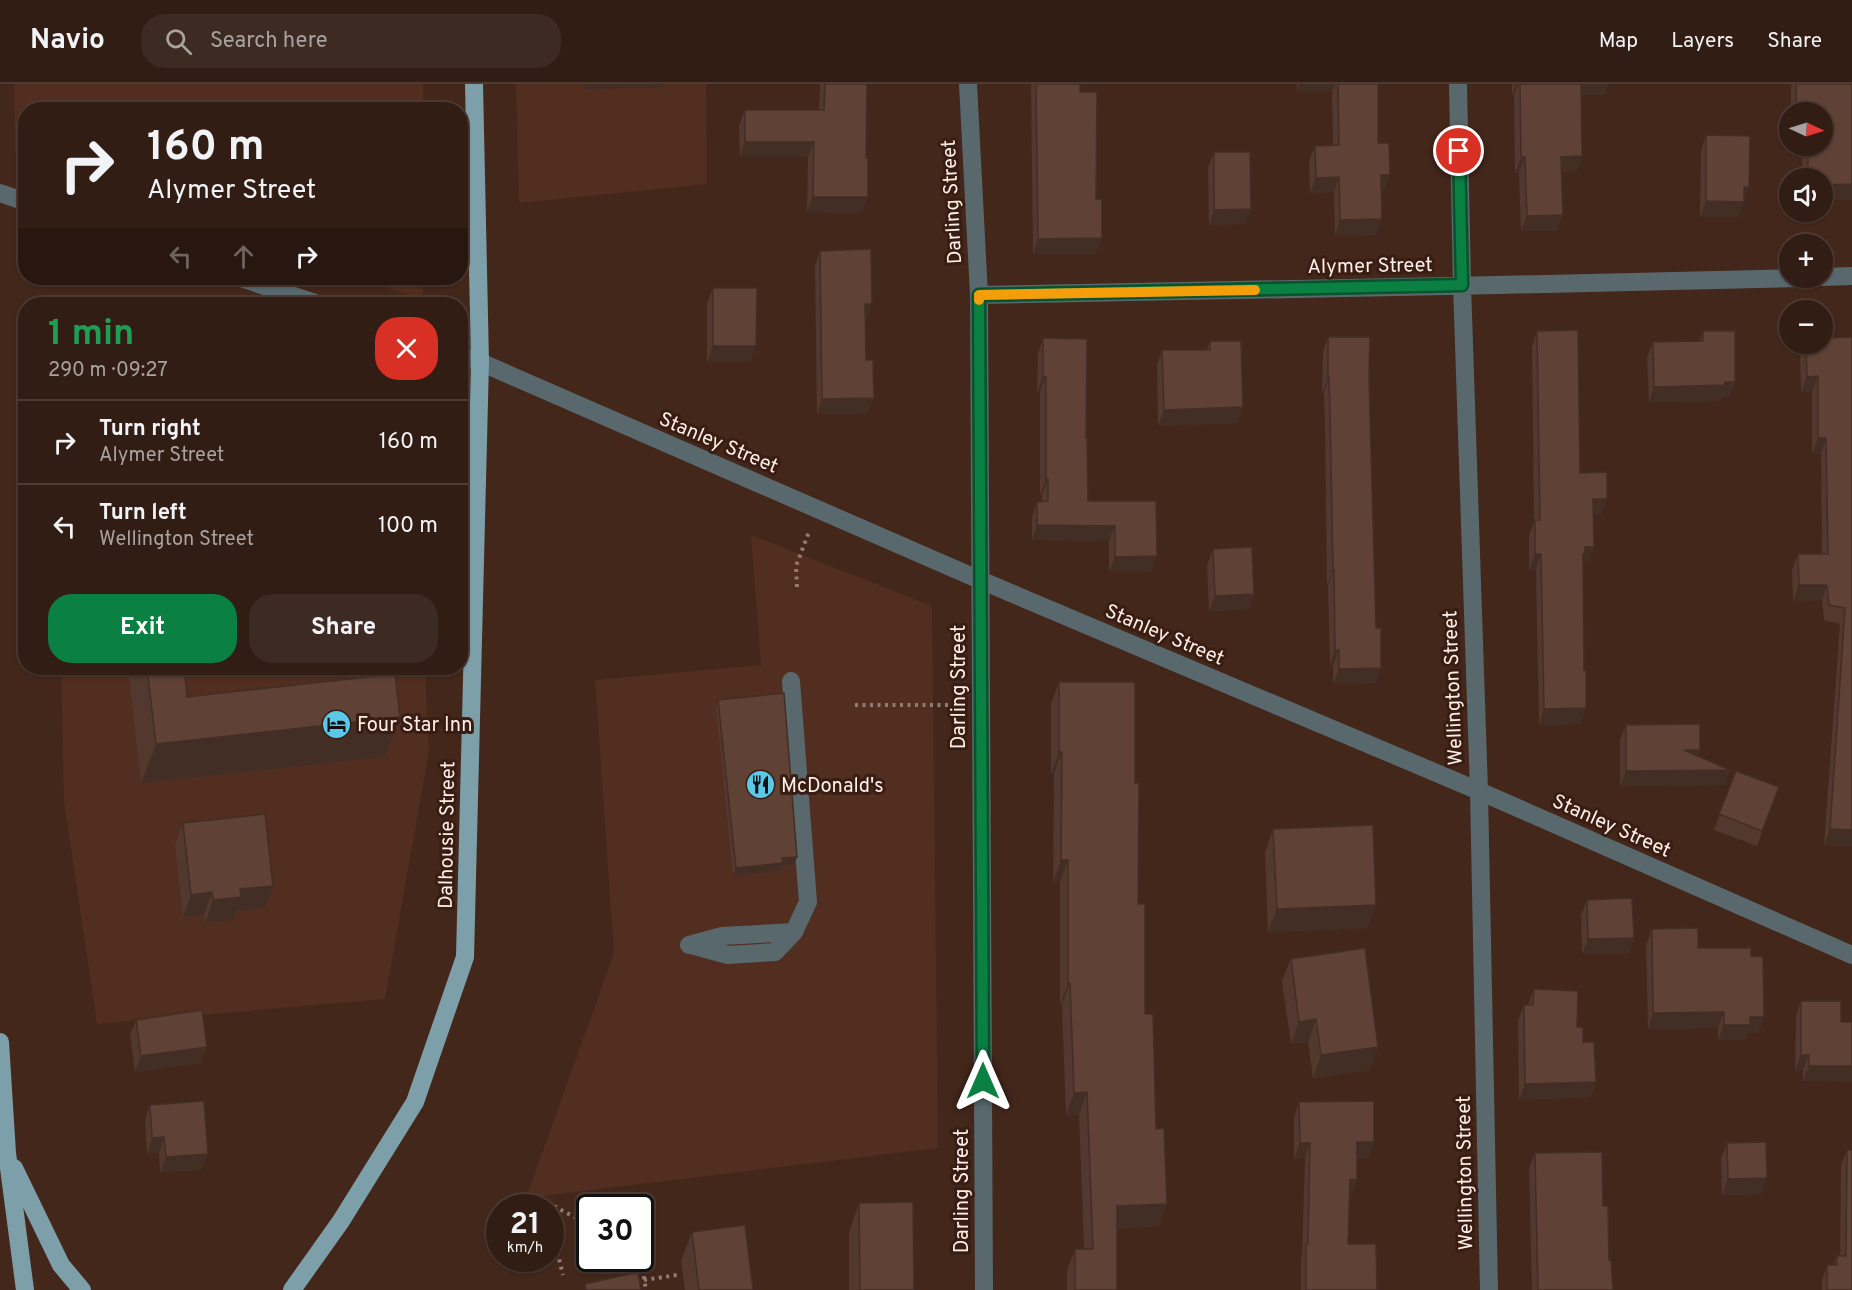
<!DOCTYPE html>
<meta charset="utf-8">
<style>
:root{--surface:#321d14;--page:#3d2a22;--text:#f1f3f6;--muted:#a8a2a0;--line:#4d3b34;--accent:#0b8043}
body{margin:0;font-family:Overpass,sans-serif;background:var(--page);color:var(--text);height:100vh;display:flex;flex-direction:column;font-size:22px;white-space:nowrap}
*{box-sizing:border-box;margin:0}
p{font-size:20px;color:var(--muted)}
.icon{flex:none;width:33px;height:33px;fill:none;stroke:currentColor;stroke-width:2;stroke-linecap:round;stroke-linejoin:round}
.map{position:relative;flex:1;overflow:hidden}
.sheet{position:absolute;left:18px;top:213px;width:450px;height:378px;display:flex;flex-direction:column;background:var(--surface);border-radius:24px;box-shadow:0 2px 4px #0004,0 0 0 2px var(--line)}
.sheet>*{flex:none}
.hud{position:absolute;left:18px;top:18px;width:450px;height:183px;border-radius:24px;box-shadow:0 2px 4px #0004,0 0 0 2px var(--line);background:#321d14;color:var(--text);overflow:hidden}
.needle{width:39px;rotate:94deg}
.buttons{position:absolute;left:1779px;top:18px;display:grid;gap:12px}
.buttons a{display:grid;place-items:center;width:54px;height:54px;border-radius:50%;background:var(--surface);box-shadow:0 2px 4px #0004,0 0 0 2px var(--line);font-size:30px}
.speed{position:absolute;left:486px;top:1110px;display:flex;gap:12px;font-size:30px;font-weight:700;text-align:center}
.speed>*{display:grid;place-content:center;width:78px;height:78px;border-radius:50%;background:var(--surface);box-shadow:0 2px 4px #0004,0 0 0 2px var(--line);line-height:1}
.speed small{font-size:15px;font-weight:400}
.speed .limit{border:3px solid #111;border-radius:9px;background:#fff;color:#111}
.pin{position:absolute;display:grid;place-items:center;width:51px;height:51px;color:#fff;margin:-26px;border:3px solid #fff;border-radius:50%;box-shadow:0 2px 6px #0007}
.me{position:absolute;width:66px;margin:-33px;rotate:0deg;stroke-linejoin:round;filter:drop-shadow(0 0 4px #0008)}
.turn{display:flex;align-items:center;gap:21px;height:126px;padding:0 30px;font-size:27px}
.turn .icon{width:78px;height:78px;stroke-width:2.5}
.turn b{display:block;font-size:42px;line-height:51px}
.lanes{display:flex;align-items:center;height:57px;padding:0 30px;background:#0003;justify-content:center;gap:30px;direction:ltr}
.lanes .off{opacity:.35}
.round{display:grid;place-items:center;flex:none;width:63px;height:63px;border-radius:24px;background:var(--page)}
.head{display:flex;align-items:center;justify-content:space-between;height:102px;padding:0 30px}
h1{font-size:36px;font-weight:700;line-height:45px;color:#1e9e55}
.primary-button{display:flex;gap:12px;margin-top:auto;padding:12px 30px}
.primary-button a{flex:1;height:69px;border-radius:24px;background:var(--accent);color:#fff;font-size:24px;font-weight:700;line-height:69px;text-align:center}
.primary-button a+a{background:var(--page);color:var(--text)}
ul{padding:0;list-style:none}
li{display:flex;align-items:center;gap:18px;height:84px;padding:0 30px;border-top:2px solid var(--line)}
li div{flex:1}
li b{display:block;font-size:22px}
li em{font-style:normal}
header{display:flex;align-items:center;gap:36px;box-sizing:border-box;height:84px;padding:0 30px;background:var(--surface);border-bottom:2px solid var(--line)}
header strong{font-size:28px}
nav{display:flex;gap:33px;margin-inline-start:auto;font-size:21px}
.search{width:420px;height:54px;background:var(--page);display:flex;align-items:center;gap:15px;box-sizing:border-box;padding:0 21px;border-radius:24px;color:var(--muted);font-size:22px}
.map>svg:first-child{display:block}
</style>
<header>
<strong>Navio</strong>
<div class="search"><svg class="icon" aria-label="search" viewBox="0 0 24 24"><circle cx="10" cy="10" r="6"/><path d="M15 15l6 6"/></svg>Search here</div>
<nav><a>Map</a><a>Layers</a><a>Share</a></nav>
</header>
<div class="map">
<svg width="1852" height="1206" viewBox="0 0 1852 1206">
<rect width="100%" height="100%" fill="#43271b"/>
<path fill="#512e1f" d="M14,0H423V25L26,26L25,72L15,68Z
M516,0H706L707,100L519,119Z
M359,194H423V216Z
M751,451L932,522L938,1064L526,1114L614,869L595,596L761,581Z
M61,584H425L429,667L385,915L97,940L64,717Z"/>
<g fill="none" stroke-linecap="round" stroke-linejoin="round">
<path stroke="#927b72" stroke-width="4" stroke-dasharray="3 4.5" stroke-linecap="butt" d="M797,503L796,482L809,448
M855,621H956
M547,1124L546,1118L582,1137L590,1149
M550,1139L563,1191
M640,1170L646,1206
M644,1196L677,1191"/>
<path stroke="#58686d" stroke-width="18" d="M968,0L979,211L984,1206
M1458,0L1462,201L1479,707L1489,1206
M0,109L26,118
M1822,193L1852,192
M241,194L318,220
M979,211L1498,201L1798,194
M460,271L480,278L980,496L1479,707L1852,871
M689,861L722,852L794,848L808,818L791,597
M691,861L728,871L775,868L794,848"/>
<path stroke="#7d9faa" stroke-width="18" d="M0,958L7,1069L25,1206
M14,1084L61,1181L82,1206
M292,1206L341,1137L415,1018L465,873L480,278L474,0"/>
</g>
<path fill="#53382e" d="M820,0H867L862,129L807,128L808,73H740L739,41L745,26H819Z
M1031,0H1080V8L1096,115V170H1033Z
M1297,0H1378V59L1385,106L1381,107L1376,151L1335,152L1334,108L1310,109L1309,77L1315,62L1333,61L1332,7H1297Z
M1512,0H1608L1604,11H1581L1582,72L1576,88H1561L1557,147H1521L1519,89H1515L1514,11H1512Z
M1792,0H1852V116H1822V94H1802V62H1822V28H1791V3Z
M1706,51L1749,103L1738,133H1700L1701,67Z
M1214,68L1251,125L1245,140L1209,141L1208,84Z
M820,167L867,235L865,236L868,329L817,330L815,182Z
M713,204L751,278H707V219Z
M1537,247L1580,389L1607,415L1601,431H1593L1588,478H1583L1581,640L1539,641L1536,486H1529V451L1534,438L1532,263Z
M1703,247L1735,298L1729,313H1721L1720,317L1649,318L1647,273L1653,258L1700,257Z
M1328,253L1369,294L1376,599L1333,600V581H1330L1328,501H1327L1325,344L1324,309H1322L1323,268Z
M1852,253V762L1824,761L1840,540L1824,536L1822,516L1793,517L1792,486L1798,470H1822L1821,370H1812V308H1801L1800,270L1804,260H1822Z
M1043,254L1086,354L1088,417H1156L1151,488H1109V457L1032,456V433L1037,418L1042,417V411H1040V308H1037L1038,270Z
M1210,257L1243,323L1237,339L1158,342L1157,281L1162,266H1207Z
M1213,465L1254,510L1249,525L1209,527L1207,481Z
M128,584H184L187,613L400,633L385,673L141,699Z
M1059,598L1135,699L1138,820L1145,930L1156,1045L1167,1120L1159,1142L1117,1144V1206H1067V1187L1075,1165H1084L1079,1031H1066L1062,921H1060V798H1053L1054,690H1051V620Z
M718,616L797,773L794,780L782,782L780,787L733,792L716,624Z
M1626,641L1700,666L1698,672L1725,701L1620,702V656Z
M1736,687L1779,703L1757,762L1714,746Z
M183,739L273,802L265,824L236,827L233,836L205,839L204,831L183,833L175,761Z
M1273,745L1368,844L1268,848L1265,768Z
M1587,816L1634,854L1628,870H1582L1581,831Z
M1652,845L1698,864L1751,872L1764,933L1758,949H1747L1745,956H1718V944L1648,945L1646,861Z
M1291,875L1370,986L1313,994L1308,958L1291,960L1282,897Z
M1534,905L1577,943L1596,998L1591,1013L1519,1016L1518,937L1524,921H1528Z
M1801,917L1841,938L1803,997V986L1795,987L1796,932Z
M136,936L202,979L135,988L130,951Z
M1299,1018L1374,1058L1369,1074H1357L1352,1111H1349L1348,1160L1377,1206H1301V1176L1302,1171L1305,1074L1294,1075V1034Z
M150,1021L202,1086L160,1088L159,1069L147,1070L145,1036Z
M1727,1059L1761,1110L1722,1111L1721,1074Z
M1847,1066L1852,1206H1822V1196L1827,1181H1834L1837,1172H1840L1841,1082Z
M1535,1069L1603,1122L1613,1206H1532L1529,1084Z
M859,1119L914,1206H849V1148Z
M692,1148L753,1206H685L681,1177Z"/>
<path fill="#432e25" d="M585,0H664L663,3L584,5Z
M1299,0H1335L1332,7H1297Z
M1516,0H1518L1514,11H1512Z
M1579,0H1608L1604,11H1575Z
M745,58H814L808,73H740Z
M1582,72L1576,88H1555L1561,73Z
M1521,73H1525L1519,89H1515Z
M1381,91H1390L1385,106L1375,107Z
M1339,93L1334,108L1310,109L1316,94Z
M1852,100V116H1822V101Z
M1744,103H1749L1738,133H1700L1706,117Z
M813,113H868L862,129L807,128Z
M1251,125L1245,140L1209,141L1214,126Z
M1563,131L1557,147H1521L1527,132Z
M1382,135L1376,151L1335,152L1340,136Z
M1102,154L1096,170H1033L1038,155Z
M865,220H872L867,235L859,236Z
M713,262H756L751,278H707Z
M1818,292L1812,308H1801L1807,293Z
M1043,293H1046L1040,308H1037Z
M1328,293H1329L1324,309H1322Z
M1725,298H1735L1729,313H1721L1720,317L1649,318L1654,303Z
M874,314L868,329L817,330L822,315Z
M1243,323L1237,339L1158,342L1164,326Z
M1818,354H1826L1821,370H1812Z
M1046,395H1048L1042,411H1040Z
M1593,415H1607L1601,431H1587Z
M1037,441L1115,442L1109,457L1032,456Z
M1585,463H1594L1588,478H1582Z
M1535,470H1541L1536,486H1529Z
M1157,472L1151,488H1109L1115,473Z
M1333,486H1334L1328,501H1327Z
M1799,501H1827L1822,516L1793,517Z
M1254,510L1249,525L1209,527L1215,512Z
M1335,566H1339L1333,581H1330Z
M1381,584L1376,599L1333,600L1339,585Z
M1586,624L1581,640L1539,641L1544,625Z
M400,633L385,673L141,699L156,660Z
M1684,666H1700L1694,682Z
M1059,668H1062L1054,690H1051Z
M1730,686L1725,701L1620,702L1626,687Z
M1830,745L1852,746V762L1824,761Z
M797,773L794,780L782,782L780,787L733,792L736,784L782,774Z
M1061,776H1068L1060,798H1053Z
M273,802L265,824L236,827L233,836L205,839L213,816L240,805Z
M212,808L204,831L183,833L191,811Z
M1376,821L1368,844L1268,848L1277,825Z
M1634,854L1628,870H1582L1588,855Z
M1068,899H1070L1062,921H1060Z
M1724,928L1718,944L1648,945L1653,929Z
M1750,933H1764L1758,949H1747L1745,956H1718L1724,941Z
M1316,935L1308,958L1291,960L1299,938Z
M207,963L202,979L135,988L141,972Z
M1378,963L1370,986L1313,994L1321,971Z
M1801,971H1809L1803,986L1795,987Z
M1809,982H1852V998L1803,997Z
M1596,998L1591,1013L1519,1016L1525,1000Z
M1087,1008L1079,1031H1066L1074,1009Z
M164,1053L159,1069L147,1070L152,1054Z
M1357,1058H1374L1369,1074H1351Z
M1300,1059H1310L1305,1074L1294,1075Z
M208,1070L202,1086L160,1088L166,1073Z
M1767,1094L1761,1110L1722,1111L1728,1095Z
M1350,1095L1357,1096L1352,1111H1344Z
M1167,1120L1159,1142L1108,1144L1117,1122Z"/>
<path fill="#604135" stroke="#432e25" stroke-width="1.5" d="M825,0H867L866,74H868V113H813L814,58H745V26H824Z
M1036,0H1080V8H1097L1096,115H1102V154L1038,155Z
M1338,0H1378V59H1389L1390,91H1381L1382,135L1340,136L1339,93L1316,94L1315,62L1339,61Z
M1520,0H1581L1582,72L1561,73L1563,131L1527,132L1525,73H1521Z
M1796,0H1852V100L1822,101V94H1808V62H1822V28H1797Z
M1706,51L1750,52L1749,103H1744V118L1706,117Z
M1214,68H1250L1251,125L1214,126Z
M871,165L872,220H865L866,276H873L874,314L822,315L820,167Z
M713,204H757L756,262H713Z
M1578,246L1580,389L1607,388V415H1593L1594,463H1585V470H1583L1584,586H1586V624L1544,625L1541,470H1535V436H1540L1537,247Z
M1703,247H1735V298H1725V301L1654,303L1653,258L1703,257Z
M1328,253H1370L1369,294L1376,544H1381V584L1339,585V566H1335L1334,486H1333L1330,328L1329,293H1328Z
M1852,253V746L1830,745L1845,524L1829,521L1827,501H1799L1798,470H1828L1826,354H1818V292L1807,293L1806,260H1822V254Z
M1043,254L1087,255L1086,354H1087L1088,417H1156L1157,472L1115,473V442L1037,441V418L1048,417V395H1046V293H1043Z
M1210,257H1241L1243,323L1164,326L1162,266H1210Z
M1252,463L1254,510L1215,512L1213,465Z
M147,584H184L187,613L395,590L400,633L156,660Z
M1059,598H1135V699H1139L1138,820H1145V930H1153L1156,1045L1164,1044L1167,1120L1117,1122V1206H1075V1165H1093L1087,1008L1074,1009L1070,899H1068V776H1061L1062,668H1059Z
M784,609L797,773L782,774L783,779L736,784L718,616Z
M1700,640V666H1684L1730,686L1626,687V641Z
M1736,687L1779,703L1762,747L1719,730Z
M265,730L273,802L240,805L241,813L213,816L212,808L191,811L183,739Z
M1373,741L1376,821L1277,825L1273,745Z
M1632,814L1634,854L1588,855L1587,816Z
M1698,844V864H1751V872L1763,873L1764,933H1750V941H1724V928L1653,929L1652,845Z
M1365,864L1378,963L1321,971L1316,935L1299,938L1291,875Z
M1534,905L1578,907L1577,943H1583V958H1594L1596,998L1525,1000L1524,921H1533Z
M1801,917H1841V938H1852V982H1809V971H1801Z
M202,926L207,963L141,972L136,936Z
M204,1017L208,1070L166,1073L164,1053L152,1054L150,1021Z
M1374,1017V1058H1357V1096L1350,1095L1348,1160H1376L1377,1206H1306V1160H1308L1310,1059H1300L1299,1018Z
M1766,1058L1767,1094L1728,1095L1727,1059Z
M1847,1066H1852V1206H1827V1181H1837V1172H1846Z
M1602,1068L1603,1122H1608L1609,1176H1611L1613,1206H1538L1535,1069Z
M913,1118L914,1206H860L859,1119Z
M745,1141L753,1206H699L692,1148Z
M638,1188L641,1206H586L585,1200Z"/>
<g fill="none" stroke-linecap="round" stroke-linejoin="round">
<defs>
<path id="route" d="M983,997L979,211L1462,201L1459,67"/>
</defs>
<use href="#route" stroke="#07532c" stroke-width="15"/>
<use href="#route" stroke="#0b8043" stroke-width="10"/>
<path stroke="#f59e0b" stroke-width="10" d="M979,216V211L1255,206"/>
</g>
<defs>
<symbol id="hotel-disc" viewBox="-11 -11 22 22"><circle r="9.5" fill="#5ac8e6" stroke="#391d12"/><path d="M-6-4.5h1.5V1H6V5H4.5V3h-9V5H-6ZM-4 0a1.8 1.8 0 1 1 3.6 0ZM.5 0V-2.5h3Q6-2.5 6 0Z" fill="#111"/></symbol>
<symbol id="restaurant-disc" viewBox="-11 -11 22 22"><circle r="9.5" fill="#5ac8e6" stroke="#391d12"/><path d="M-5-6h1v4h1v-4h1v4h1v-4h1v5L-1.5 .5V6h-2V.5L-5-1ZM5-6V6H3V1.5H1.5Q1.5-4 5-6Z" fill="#111"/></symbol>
</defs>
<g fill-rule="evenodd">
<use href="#hotel-disc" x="320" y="624" width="33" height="33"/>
<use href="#restaurant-disc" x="744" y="684" width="33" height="33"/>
</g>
<g text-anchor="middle" stroke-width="6" stroke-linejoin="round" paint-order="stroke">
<g font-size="20" fill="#feeee8" stroke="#391d12">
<text transform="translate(951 118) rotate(-93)" y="7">Darling Street</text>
<text transform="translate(1370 181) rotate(-1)" y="7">Alymer Street</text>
<text transform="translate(719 358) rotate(23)" y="7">Stanley Street</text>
<text transform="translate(1165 550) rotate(23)" y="7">Stanley Street</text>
<text transform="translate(958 603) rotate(-90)" y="7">Darling Street</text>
<text transform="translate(1452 604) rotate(-92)" y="7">Wellington Street</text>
<text transform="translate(1612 741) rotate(24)" y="7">Stanley Street</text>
<text transform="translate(446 751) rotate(-89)" y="7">Dalhousie Street</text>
<text transform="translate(1464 1089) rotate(-91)" y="7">Wellington Street</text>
<text transform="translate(961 1107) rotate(-90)" y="7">Darling Street</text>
</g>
<g font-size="20" fill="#feeee8" stroke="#391d12" text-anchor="start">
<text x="357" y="647">Four Star Inn</text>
<text x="781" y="708">McDonald's</text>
</g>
</g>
</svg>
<div class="buttons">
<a><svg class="needle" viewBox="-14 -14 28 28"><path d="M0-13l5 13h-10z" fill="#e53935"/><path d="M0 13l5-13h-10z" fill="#a8a2a0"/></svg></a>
<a><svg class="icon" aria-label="sound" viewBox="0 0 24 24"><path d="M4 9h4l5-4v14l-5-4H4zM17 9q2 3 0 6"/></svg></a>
<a>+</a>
<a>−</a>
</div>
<div class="speed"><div>21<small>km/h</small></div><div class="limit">30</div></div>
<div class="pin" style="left:1459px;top:67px;background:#d93025"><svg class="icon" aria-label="arrive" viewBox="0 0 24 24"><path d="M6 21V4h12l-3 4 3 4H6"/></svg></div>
<svg class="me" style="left:983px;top:997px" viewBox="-20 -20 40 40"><path d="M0-17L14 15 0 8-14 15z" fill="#0b8043" stroke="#fff" stroke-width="4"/></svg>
<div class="hud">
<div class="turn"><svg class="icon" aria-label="right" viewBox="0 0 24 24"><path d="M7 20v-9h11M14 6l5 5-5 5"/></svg><div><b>160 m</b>Alymer Street</div></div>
<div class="lanes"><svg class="icon off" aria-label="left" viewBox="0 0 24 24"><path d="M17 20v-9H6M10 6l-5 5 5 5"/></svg><svg class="icon off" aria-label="ahead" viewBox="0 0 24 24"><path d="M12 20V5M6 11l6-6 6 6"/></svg><svg class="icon" aria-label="right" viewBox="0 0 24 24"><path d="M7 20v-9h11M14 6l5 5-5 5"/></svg></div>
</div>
<section class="sheet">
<div class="head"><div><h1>1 min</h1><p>290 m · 09:27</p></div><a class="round" style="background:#d93025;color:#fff"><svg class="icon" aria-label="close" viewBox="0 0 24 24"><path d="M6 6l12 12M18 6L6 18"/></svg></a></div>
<ul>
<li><svg class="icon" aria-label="right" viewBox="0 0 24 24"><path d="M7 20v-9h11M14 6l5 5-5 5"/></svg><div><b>Turn right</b><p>Alymer Street</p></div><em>160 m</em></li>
<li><svg class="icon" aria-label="left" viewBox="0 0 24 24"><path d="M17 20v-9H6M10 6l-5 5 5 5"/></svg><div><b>Turn left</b><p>Wellington Street</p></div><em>100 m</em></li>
</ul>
<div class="primary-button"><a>Exit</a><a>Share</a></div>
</section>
</div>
